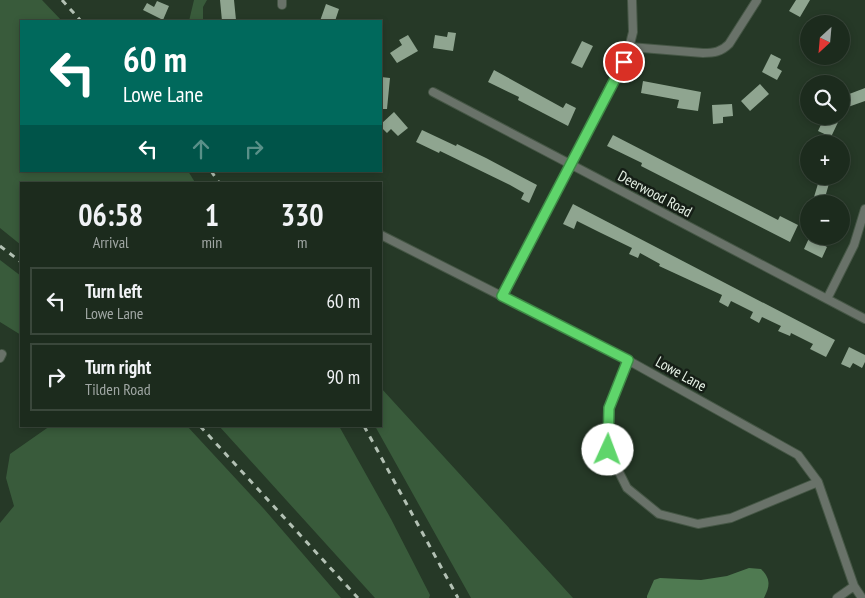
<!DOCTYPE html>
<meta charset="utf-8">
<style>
:root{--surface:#1c2b1d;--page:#253326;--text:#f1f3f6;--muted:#a0a7a4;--line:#3a473b}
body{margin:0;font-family:"PT Sans Narrow",sans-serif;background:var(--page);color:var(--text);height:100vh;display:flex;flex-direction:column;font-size:19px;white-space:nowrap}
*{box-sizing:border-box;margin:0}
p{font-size:16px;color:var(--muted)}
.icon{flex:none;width:28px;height:28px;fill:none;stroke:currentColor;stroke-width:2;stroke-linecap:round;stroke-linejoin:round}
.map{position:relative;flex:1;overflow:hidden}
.sheet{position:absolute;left:20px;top:182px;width:362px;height:245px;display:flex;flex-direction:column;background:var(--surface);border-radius:0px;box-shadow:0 2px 8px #0003,0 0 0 1px var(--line)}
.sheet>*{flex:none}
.top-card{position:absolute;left:20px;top:20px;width:362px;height:152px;border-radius:0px;box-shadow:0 2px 8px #0003,0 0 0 1px var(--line);background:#00695c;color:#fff;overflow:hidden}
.needle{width:32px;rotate:206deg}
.tools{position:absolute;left:800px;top:15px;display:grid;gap:10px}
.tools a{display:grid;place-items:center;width:50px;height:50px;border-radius:50%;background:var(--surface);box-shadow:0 2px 8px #0003,0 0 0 1px var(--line);font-size:25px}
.pin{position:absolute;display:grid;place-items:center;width:42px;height:42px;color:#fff;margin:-21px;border:2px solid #fff;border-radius:50%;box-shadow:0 1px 5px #0007}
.me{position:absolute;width:55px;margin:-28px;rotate:2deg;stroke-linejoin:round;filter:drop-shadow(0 0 4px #0008)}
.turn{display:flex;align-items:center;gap:18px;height:105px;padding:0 20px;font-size:22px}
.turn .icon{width:65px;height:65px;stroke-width:2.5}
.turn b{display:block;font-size:35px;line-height:42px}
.lanes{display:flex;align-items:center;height:48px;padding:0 20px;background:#0003;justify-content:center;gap:25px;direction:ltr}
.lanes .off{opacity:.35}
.eta{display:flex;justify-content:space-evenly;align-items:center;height:85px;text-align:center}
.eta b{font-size:30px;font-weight:600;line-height:35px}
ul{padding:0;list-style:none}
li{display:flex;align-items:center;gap:15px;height:68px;margin:0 10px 8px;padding:0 10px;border:2px solid var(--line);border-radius:0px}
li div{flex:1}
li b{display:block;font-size:19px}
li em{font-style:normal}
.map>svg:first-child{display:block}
</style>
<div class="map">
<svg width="865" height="598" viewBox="0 0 865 598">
<rect width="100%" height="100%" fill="#263927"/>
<path fill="#395b3b" d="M0,0H42L62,21H21V171H188L196,184H21V245L0,228Z
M194,0H207L203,7V21H189Z
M0,260L21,276V335L0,322Z
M381,388L573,598H471L375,426H381Z
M50,426H187L264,509L341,598H0V523L14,506L6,478L10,454Z
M219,426H339L391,519L430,595L429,598H375Z"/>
<path fill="#4f7a51" d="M749,568L761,569C771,579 770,586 764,598H647V596L654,580L660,578L701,580L727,576Z"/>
<path fill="#8fa590" d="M220,0H234L236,20L222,21Z
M796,0H810L800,17L789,11Z
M157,1L169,6L163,20L143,10L147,3L154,7Z
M326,4L339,9L335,21H320Z
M448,32L456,33L453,51L433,48L435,35L447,37Z
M408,35L418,51L397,63L390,53L402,45L399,40Z
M582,41L593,46L582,68L571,63Z
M771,54L781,59L777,68L782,71L777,80L762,72Z
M494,70L563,108L566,103L576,108L568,126L518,100L519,97L488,82Z
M381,77L390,78L387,109H381Z
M643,81L701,92L698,111L677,108L679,100L641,93Z
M760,84L769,94L750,111L741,101Z
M865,88V101L848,107L844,96Z
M732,104L733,116L723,117V123L713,124L712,105Z
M394,112L408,128L398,136L391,129L387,133L381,127V124Z
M825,116H841L831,137L818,131Z
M422,130L456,146L457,144L486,158L537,185L529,203L521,199L524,193L510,185L440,151L439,153L416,142Z
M613,135L778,220L780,216L798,225L790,242L641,166L642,163L607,146Z
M820,177L830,180L824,201L814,197Z
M573,204L835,340L826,357L810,349L813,344L791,333L790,336L778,331L781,326L762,317L759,323L750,318L753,312L731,301L728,307L719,302L722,295L659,266L660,264L640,253L638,258L629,254L632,248L599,232L577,221L574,229L563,224Z
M810,236H821L818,242L827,247L822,258L804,249Z
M849,347L865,355V362L862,368L853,363L850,368L841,364Z"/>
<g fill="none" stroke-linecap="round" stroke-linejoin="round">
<defs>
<path id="street" d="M282,0V5
M630,47L703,53C714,53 721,52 729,44L757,0
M433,92L865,319
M381,235L624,358L798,455L818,482L854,586L862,598
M503,296L628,52L633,32L632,0
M827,299L854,245L865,209
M0,358L2,354
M629,360L609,408L608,450L627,488L659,514L698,524L731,518L818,482
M837,598L854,586"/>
</defs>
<use href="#street" stroke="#455645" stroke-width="10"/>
<use href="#street" stroke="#697269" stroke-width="8"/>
<path stroke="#b3c1b4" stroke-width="3" stroke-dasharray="6 6" stroke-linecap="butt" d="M62,0L81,21
M211,171L220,184
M0,246L21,262
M200,426L358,598
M364,426L458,598"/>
</g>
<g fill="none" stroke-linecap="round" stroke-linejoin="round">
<defs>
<path id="route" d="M608,450L609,408L628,360L502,296L624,62"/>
</defs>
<use href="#route" stroke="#3e8a46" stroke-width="12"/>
<use href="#route" stroke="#5fd56b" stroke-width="9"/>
</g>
<g text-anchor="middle" stroke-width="5" stroke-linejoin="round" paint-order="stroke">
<g font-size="15" fill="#e5f1e5" stroke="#151e16">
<text transform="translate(655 194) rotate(28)" y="5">Deerwood Road</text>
<text transform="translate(681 374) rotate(29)" y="5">Lowe Lane</text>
</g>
</g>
</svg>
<div class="tools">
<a><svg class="needle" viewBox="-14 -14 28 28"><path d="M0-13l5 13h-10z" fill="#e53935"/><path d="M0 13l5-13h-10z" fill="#a0a7a4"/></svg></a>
<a><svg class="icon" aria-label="search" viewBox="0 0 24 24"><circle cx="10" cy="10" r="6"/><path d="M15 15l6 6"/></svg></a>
<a>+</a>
<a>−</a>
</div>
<div class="pin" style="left:624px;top:62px;background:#d93025"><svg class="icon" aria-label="arrive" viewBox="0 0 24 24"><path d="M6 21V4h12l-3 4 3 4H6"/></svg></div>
<svg class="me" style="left:608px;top:450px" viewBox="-20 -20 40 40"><circle r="19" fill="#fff"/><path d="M0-13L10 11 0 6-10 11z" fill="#5fd56b"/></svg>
<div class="top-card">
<div class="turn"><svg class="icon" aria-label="left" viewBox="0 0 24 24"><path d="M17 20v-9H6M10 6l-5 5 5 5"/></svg><div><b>60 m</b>Lowe Lane</div></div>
<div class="lanes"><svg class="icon" aria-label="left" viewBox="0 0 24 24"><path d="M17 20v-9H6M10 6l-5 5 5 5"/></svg><svg class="icon off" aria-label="ahead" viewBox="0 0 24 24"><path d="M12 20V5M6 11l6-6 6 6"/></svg><svg class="icon off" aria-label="right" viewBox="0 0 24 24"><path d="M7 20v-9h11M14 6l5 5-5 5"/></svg></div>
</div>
<section class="sheet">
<div class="eta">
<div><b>06:58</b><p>Arrival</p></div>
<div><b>1</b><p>min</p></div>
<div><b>330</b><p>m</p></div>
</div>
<ul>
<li><svg class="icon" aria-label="left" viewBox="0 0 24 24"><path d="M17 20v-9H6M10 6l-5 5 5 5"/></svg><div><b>Turn left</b><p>Lowe Lane</p></div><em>60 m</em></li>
<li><svg class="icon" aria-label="right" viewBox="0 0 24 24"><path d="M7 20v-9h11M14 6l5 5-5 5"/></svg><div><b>Turn right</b><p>Tilden Road</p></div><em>90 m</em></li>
</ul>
</section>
</div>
